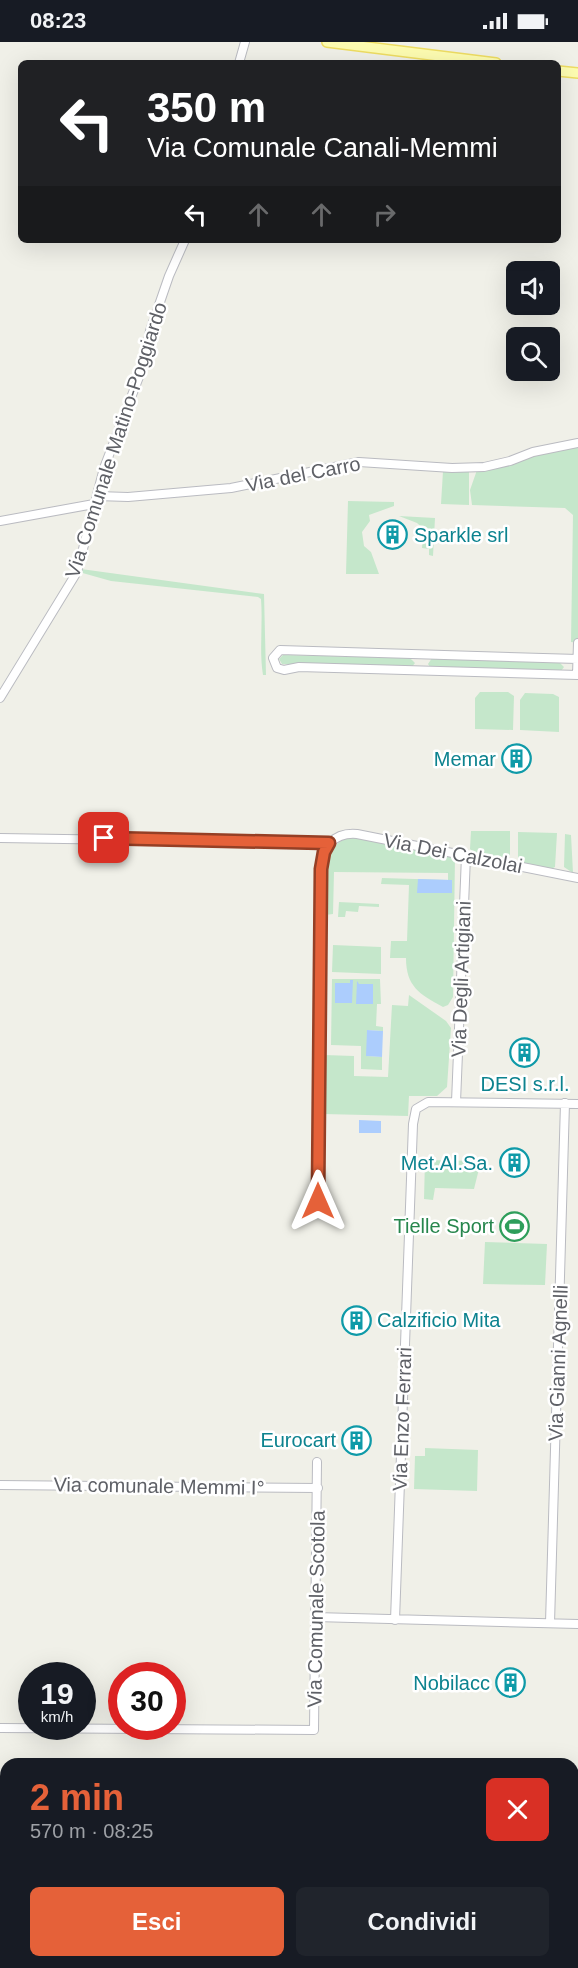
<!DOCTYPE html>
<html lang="it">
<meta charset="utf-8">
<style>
:root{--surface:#171b24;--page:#20242c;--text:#f1f3f6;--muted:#9ea1a6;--accent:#e56139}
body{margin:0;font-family:Helvetica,sans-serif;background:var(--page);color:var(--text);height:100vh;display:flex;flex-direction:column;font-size:22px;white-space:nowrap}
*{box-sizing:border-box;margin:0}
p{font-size:20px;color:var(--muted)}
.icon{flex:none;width:33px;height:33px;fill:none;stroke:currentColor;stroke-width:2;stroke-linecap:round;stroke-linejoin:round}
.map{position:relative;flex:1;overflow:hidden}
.sheet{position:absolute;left:0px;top:1716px;width:579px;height:210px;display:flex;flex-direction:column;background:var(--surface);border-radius:18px 18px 0 0;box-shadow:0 6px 24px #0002}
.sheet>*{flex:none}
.banner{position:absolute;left:18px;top:18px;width:543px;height:183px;border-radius:9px;box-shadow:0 6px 24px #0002;background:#202124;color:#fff;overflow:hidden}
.fabs{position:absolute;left:506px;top:219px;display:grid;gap:12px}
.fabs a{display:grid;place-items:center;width:54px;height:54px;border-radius:9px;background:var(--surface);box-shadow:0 6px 24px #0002;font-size:30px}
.speed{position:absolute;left:18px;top:1620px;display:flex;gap:12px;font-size:30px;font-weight:700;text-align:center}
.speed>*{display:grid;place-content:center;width:78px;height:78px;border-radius:50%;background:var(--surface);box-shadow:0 6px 24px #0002;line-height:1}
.speed small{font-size:15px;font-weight:400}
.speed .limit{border:9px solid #d22;background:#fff;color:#111}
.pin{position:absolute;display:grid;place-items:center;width:51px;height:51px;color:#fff;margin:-26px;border-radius:12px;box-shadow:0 3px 9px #0006}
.me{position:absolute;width:66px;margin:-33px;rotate:0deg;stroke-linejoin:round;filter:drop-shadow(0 0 4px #0008)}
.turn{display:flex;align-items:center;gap:21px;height:126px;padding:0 30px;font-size:27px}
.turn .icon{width:78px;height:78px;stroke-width:2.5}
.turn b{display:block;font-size:42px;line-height:51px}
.lanes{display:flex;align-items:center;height:57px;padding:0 30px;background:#0003;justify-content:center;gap:30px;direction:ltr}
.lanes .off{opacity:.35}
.round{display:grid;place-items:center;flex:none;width:63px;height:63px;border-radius:9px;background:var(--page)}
.summary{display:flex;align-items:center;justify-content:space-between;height:102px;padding:0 30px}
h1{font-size:36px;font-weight:700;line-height:45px;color:var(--accent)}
.action{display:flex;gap:12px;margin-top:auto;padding:12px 30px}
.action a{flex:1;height:69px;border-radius:9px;background:var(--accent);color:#fff;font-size:24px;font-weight:700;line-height:69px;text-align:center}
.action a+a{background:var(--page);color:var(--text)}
.status{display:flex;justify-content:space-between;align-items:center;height:42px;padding:0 30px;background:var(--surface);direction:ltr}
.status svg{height:16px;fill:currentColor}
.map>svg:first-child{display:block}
</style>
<div class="status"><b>08:23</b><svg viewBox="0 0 49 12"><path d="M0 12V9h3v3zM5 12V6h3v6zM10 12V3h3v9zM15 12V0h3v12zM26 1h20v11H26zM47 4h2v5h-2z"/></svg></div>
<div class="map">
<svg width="578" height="1926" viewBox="0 0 578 1926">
<rect width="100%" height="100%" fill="#f0f0e8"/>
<path fill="#c5e7cb" d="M578,403V601L571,600L573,473L565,466L472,463L470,448L477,428L531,412Z
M443,429H469V463L441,462Z
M348,459L394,460V464L369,473L370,479L362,490L364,504L371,510L379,532H346Z
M399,474L435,476L433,514L429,513V507L422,506L423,494L428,491L417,481Z
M81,527L264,552L266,633H263C259,609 263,582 261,557L258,555L111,539L79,530Z
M283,613L410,616L415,621L411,626L282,622L279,617Z
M432,616L559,620L564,625L561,629L430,625L428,622Z
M480,650H508L514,654L513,688L475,687V656Z
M525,651L553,652L559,655V690L520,688V658Z
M471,789H510V813L504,818L475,812L470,807Z
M518,790L557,791L555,825L551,827L518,820Z
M565,792L571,793L573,831L564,825Z
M350,794L455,815L453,955L448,963L443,965C419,952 406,944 406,916H390L391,899H407L409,843L381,842L382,836L448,838V831L334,830L333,872L325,873C325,842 316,809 350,794Z
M339,860L379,862V865L359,864L358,870L346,869L345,875H338Z
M333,903L381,905V932L332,930Z
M332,937H380L381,962H377L376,984L383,985V989L367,988V1014L382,1015V1028L361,1027V1004L331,1003Z
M409,953L446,979L451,986L447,1045L437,1054H409L408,1074L323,1072L324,1013L354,1014V1034L388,1035L392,963L408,964Z
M425,1118L481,1119L474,1147L435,1146L433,1158L424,1157Z
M485,1200L547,1202L545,1243L483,1242Z
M425,1406L478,1408L477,1449L414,1447L415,1414H425Z"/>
<path fill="#accdfd" d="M418,837L452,838V851H417Z
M350,938H353L352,961H335V941H350Z
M357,939L359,942H373V962H356Z
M367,988L383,989L382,1015L366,1014Z
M359,1078L381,1079V1091H359Z"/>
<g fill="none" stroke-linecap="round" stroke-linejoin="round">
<defs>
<path id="minor" d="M239,21L245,0
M97,454L128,455L231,446L359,420L452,426L484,425L510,419L533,410L578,401
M0,479L94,462
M578,617L280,608L273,616L277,626L284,628L299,625L578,633
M577,633L578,601
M0,656L77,530L104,426L142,327L150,289L169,234L185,198
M0,796L329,801
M456,1060L466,814
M318,1159L321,827C323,805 333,790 357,792L578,836
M0,1443L318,1446
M315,1575L578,1582
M395,1578L413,1082L416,1067L428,1060L578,1062
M550,1581L565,1061
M0,1686L314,1688L317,1420
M573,1777H578
M550,1920L563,1926"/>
<path id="major" d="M327,0L496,21
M558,29L578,31"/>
</defs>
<use href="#minor" stroke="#babbc1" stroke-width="10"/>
<use href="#major" stroke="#eedd63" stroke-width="12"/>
<use href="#minor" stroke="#fff" stroke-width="8"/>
<use href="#major" stroke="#fdfcb1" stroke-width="9"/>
</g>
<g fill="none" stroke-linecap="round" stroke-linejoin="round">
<defs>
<path id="route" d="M104,796L329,801L324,810L321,827L318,1159"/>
</defs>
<use href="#route" stroke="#953f25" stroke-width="15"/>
<use href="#route" stroke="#e56139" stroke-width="10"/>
</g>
<defs>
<symbol id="building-ring" viewBox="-11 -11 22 22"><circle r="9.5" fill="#fff" stroke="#0f9aa8" stroke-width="1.5"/><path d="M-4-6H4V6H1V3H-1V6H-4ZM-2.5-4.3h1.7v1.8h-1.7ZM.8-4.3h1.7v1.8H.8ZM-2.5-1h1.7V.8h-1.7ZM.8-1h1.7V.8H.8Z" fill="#0f9aa8"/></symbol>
<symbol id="stadium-ring" viewBox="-11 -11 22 22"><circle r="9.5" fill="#fff" stroke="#2e9e5b" stroke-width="1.5"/><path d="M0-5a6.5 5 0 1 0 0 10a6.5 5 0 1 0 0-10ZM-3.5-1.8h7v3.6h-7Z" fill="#2e9e5b"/></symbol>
</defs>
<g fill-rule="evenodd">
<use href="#building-ring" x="376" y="476" width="33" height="33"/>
<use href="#building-ring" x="500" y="700" width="33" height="33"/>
<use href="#building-ring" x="508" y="994" width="33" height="33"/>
<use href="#building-ring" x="498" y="1104" width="33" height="33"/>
<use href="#stadium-ring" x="498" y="1168" width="33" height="33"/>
<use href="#building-ring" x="340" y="1262" width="33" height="33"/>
<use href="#building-ring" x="340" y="1382" width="33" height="33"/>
<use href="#building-ring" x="494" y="1624" width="33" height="33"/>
</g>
<g text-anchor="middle" stroke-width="5" stroke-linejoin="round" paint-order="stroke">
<g font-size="20" fill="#5f6167" stroke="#fff">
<text transform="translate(116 398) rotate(-72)" y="7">Via Comunale Matino-Poggiardo</text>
<text transform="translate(303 432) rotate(-11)" y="7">Via del Carro</text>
<text transform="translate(453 811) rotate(11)" y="7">Via Dei Calzolai</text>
<text transform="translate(461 937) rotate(-88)" y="7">Via Degli Artigiani</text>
<text transform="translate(558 1321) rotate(-88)" y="7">Via Gianni Agnelli</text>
<text transform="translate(402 1377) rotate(-88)" y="7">Via Enzo Ferrari</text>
<text transform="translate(159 1444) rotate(1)" y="7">Via comunale Memmi I°</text>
<text transform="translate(316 1567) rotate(-89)" y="7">Via Comunale Scotola</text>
</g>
<g font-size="20" fill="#0d838f" stroke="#fff" text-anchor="end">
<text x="414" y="500" text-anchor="start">Sparkle srl</text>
<text x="496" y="724">Memar</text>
<text x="525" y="1049" text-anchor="middle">DESI s.r.l.</text>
<text x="493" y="1128">Met.Al.Sa.</text>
<text x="377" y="1285" text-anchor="start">Calzificio Mita</text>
<text x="336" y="1405">Eurocart</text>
<text x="490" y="1648">Nobilacc</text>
</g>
<g font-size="20" fill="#27864d" stroke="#fff" text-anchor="end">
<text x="494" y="1191">Tielle Sport</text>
</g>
</g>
</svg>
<div class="fabs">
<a><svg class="icon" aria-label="sound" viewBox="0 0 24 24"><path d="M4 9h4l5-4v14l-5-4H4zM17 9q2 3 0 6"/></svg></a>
<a><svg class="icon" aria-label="search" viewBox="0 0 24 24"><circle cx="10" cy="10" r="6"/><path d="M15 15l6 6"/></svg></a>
</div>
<div class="speed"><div>19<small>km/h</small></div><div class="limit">30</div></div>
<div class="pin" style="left:104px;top:796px;background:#d93025"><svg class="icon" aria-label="arrive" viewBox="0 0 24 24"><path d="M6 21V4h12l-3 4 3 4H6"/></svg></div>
<svg class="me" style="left:318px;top:1159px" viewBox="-20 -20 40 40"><path d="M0-17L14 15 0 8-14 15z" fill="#e56139" stroke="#fff" stroke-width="4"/></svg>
<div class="banner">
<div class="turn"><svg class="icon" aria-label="left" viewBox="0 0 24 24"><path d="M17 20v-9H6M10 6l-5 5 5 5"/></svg><div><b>350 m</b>Via Comunale Canali-Memmi</div></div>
<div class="lanes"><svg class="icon" aria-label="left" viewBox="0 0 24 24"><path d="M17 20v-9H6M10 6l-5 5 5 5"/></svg><svg class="icon off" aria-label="ahead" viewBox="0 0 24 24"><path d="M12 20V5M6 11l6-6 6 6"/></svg><svg class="icon off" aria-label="ahead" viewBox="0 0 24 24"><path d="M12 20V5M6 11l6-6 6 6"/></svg><svg class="icon off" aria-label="right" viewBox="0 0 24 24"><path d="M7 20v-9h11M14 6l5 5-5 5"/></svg></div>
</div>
<section class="sheet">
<div class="summary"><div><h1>2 min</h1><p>570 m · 08:25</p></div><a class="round" style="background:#d93025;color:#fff"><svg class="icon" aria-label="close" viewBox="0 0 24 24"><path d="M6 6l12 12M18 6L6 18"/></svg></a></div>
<div class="action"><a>Esci</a><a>Condividi</a></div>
</section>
</div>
